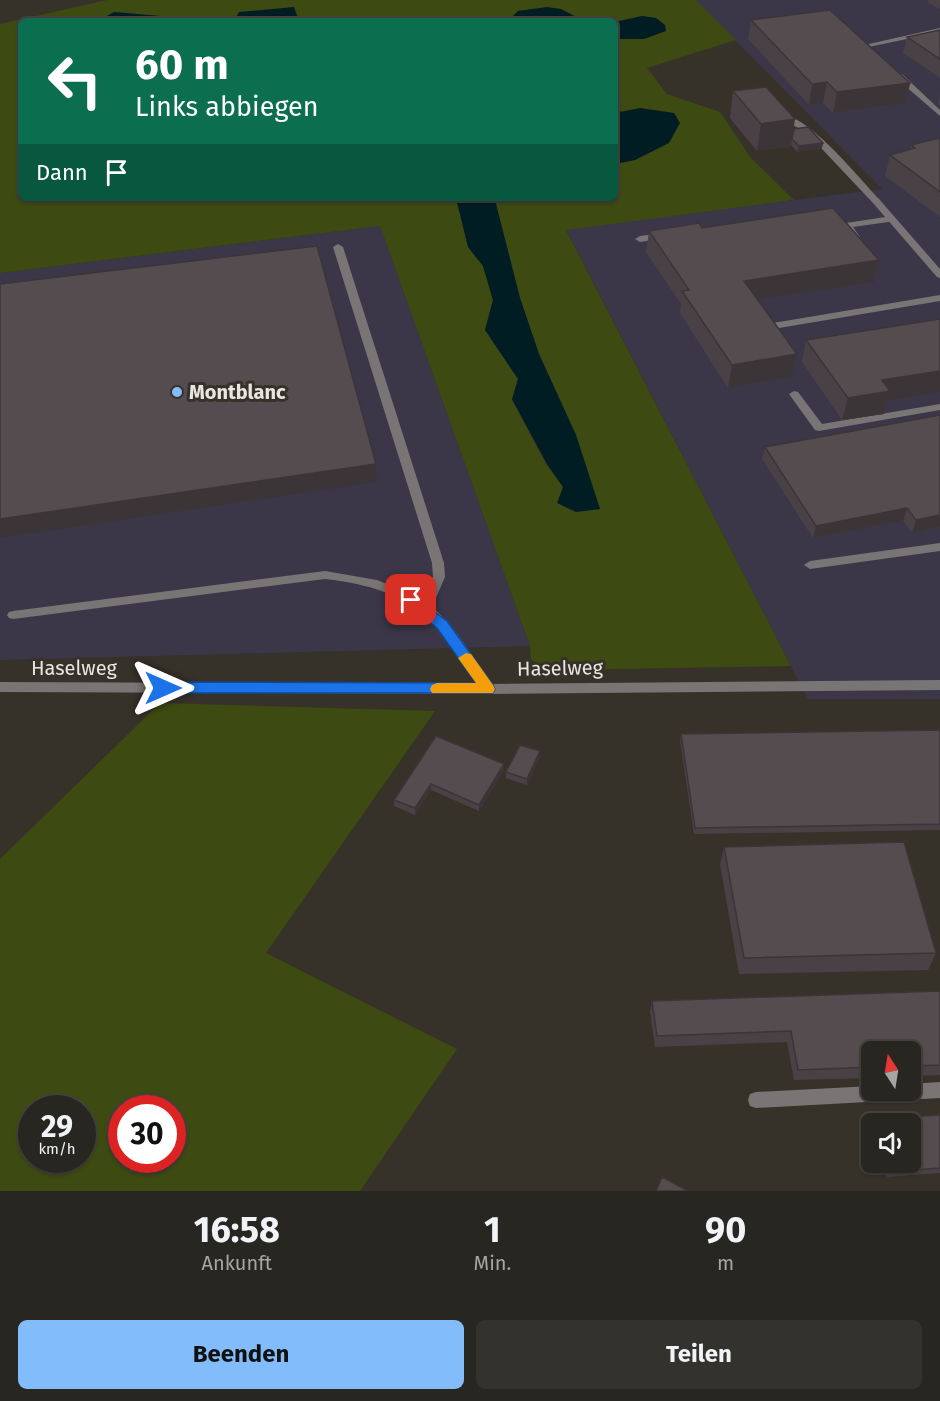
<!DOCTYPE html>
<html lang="de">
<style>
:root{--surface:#282620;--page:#34322d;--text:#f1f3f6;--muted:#a5a5a5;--line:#44433e;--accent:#82bcfa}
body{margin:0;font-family:"Fira Sans",sans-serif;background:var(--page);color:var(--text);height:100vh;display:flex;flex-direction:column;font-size:22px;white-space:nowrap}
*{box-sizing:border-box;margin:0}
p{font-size:20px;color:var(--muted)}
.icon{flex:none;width:33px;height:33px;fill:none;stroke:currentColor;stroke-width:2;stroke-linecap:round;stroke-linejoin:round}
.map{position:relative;height:1191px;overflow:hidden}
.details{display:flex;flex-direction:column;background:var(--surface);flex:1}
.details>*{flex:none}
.banner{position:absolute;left:18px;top:18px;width:600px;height:183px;border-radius:9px;box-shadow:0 2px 4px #0004,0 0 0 2px var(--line);background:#0b6e4f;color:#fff;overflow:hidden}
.needle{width:39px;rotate:348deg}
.tools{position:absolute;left:861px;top:1041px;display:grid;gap:12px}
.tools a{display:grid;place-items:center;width:60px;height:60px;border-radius:9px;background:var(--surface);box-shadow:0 2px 4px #0004,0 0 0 2px var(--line);font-size:30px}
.speed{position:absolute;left:18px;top:1095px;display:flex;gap:12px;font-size:30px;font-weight:700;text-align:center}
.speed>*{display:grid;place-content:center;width:78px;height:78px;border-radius:50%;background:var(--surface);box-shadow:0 2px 4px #0004,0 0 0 2px var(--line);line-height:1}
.speed small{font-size:15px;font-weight:400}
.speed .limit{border:9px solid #d22;background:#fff;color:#111}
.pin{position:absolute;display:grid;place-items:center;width:51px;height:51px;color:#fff;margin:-26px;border-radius:12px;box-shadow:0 3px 9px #0006}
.me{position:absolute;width:66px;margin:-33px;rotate:90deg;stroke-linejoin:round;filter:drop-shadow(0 0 4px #0008)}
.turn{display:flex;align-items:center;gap:21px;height:126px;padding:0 18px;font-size:27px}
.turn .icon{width:78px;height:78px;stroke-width:2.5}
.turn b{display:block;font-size:42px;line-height:51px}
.then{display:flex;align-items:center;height:57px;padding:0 18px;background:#0003;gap:12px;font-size:22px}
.eta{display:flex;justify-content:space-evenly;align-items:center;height:102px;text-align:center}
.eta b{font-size:36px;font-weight:700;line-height:42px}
.cta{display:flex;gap:12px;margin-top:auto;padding:12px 18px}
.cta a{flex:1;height:69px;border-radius:9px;background:var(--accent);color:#111;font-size:24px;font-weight:700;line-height:69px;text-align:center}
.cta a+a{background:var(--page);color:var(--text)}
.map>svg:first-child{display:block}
</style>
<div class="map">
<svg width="940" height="1191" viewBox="0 0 940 1191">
<rect width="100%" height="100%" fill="#36322a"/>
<path fill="#3c3748" d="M696,0H940V699H808L566,229L882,189Z
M380,226L530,646L0,660V273Z"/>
<path fill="#3d4a11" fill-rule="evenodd" d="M107,0H696L736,40L647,68L667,94L720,112L751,158L794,200L566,230L791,666L556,670L531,660L530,646L380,226L0,273V24ZM293,7L299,21H497L561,10L584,21L615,22L642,16L644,39H615V113L621,110L635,160L615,164V198H500L496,204L520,298L539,354L576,435L600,509L563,487L546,464L512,400L518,379L485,330L493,301L483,266L468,247L456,198H21V21H108L114,12L159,16L164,21H234V18Z
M160,703L435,711L266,953L457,1049L360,1191H0V859ZM82,1108V1160H32V1108ZM122,1108H172V1160H122Z"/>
<path fill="#001d24" d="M294,7L299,21H234L239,12Z
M547,7L561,9L584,21H497L510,19L518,11Z
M114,12L160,16L164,21H108L107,16Z
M642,16L656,18L665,25L666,31L644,39H615V22Z
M640,108L674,113L680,123L669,143L635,160L615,164V113Z
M456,198H500L496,204L520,298L539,354L576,435L600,509L576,512L557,503L563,487L547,464L512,399L518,379L485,330L493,300L483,266L468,247Z"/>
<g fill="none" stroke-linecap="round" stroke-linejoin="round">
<path fill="#7a7575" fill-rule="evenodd" d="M940,28V32L864,48L860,46Z
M896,74H902L940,110V116L896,78Z
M779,114C807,113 860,179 879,199V203H873L806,132L779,118Z
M892,216L895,217V221L853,227L860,237L859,239H853L845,229L846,223Z
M663,233L666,234V238L640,242L635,239L640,236Z
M338,244L343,247L444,563L445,577L432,607C457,628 474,659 493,686L494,689L493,692H483C433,620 419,590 325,579L13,619L9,618L7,615L9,612L13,611L325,571L377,580L407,592L423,600L433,577L432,563L333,247Z
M940,295V301L773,329L768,326L773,323Z
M794,391L798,392L822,424L940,404V410L819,431L815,430L789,394Z
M940,543V551L810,569L804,565L810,561Z
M940,1082V1098L756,1108L750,1106L748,1100L750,1094L756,1092L872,1086V1090H910V1084Z"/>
<path fill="#7a7575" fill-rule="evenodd" d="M876,198L879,199L940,269V278L937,277L873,203L872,201Z
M940,680V690L488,694L0,692V682L488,684Z"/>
</g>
<path fill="#494145" d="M928,0H940V9L927,2Z
M751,20L910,83L906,103L833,113L823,103L809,105L748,39Z
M940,30V78L903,53L907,37Z
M733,91L794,129L823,143L822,148L797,152L791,145V146L757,151L730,118Z
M940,94V105L938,104Z
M940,138V217L885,176L890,155L910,150L911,145Z
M702,228L879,260L874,282L758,300L792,377L728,388L680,313L681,304L646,252L649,231Z
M806,340L940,392L887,401L884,414L842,420L802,362Z
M940,415V527L912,533L903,521L813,538L762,459L765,447Z
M940,730V830L694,834L680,741L681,734Z
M436,736L504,764V770L479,811L431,790L415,815L394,806V800Z
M540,751V757L527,785L506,778V772Z
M724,847L936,953L928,970L739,974L720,864Z
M940,991V1075L910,1076V1052H872V1078L794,1080L787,1042L655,1047L650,1012L652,1001Z
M940,1116V1173L887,1177L883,1162H910V1124H873L875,1119Z"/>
<path fill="#3c3538" d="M827,82L823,103L809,105L812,84Z
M910,83L906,103L833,113L837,92Z
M795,119L791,146L757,151L761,124Z
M823,143L822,148L797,152L799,146Z
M879,260L874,282L740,303L744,281Z
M797,354L792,377L728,388L732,365Z
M940,371V392L887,401L884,414L842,420L848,398L882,380Z
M376,464L377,482L0,538V519Z
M907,508L903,521L813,538L816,526Z
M940,515V527L912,533L916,520Z
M540,751V757L527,785V779Z
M504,764V770L479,811V805Z
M431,784V790L415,815V808Z"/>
<path fill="#554c50" stroke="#3c3538" stroke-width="1.5" d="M830,10L910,83L837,92L827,82L812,84L751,20Z
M940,30V59L907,37Z
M766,87L795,119L761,124L733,91Z
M808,127L823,143L799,146L792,139L794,129Z
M940,138V192L890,155L915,148L911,145Z
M833,208L879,260L744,281L797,354L732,365L682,291L689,290L649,231L699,223L702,228Z
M317,246L376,464L0,519V284Z
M940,319V371L882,380L890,391L848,398L806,340Z
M940,415V515L916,520L907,508L816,526L765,447Z
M940,730V824L695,828L681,734Z
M436,736L504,764L479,805L431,784L415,808L394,800Z
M520,745L540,751L527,779L506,772Z
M904,842L936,953L744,958L724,847Z
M940,991V1065L910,1066V1052H872V1067L798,1070L791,1031L657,1036L652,1001Z
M940,1115V1168L890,1172L887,1162H910V1124H877L875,1119Z
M662,1177L688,1191H656Z"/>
<path fill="#1a73e8" stroke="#114b97" stroke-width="1.5" d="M411,595L447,621L493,685L495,689L493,693H163L157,692L155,688L157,684L163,682L476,683L437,628L406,603L404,600L406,597Z"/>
<path fill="#f59e0b" d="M466,653L471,654L493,685L495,689L493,693H432L430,689L432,685L437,683H476L458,658Z"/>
<circle fill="#82bcfa" stroke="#36322a" stroke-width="2" cx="177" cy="392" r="6"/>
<g text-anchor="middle" stroke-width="6" stroke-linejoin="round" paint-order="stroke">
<g font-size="20" font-weight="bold" fill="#e9e6e1" stroke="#36322a" text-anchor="start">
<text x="189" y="399">Montblanc</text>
</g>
<g font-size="20" fill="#e9e6e1" stroke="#36322a">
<text x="74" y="675">Haselweg</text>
<text transform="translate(560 668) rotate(-1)" y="7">Haselweg</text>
</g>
</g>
</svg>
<div class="tools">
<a><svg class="needle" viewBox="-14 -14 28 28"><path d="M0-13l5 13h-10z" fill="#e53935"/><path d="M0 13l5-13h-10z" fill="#a5a5a5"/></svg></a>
<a><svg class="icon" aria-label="sound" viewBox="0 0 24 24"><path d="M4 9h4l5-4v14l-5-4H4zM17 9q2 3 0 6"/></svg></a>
</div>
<div class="speed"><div>29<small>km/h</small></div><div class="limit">30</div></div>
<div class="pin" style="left:411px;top:600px;background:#d93025"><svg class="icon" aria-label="arrive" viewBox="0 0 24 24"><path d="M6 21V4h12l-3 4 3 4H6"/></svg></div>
<svg class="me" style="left:163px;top:688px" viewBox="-20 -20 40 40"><path d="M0-17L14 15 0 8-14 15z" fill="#1a73e8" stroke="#fff" stroke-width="4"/></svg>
<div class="banner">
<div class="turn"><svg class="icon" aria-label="left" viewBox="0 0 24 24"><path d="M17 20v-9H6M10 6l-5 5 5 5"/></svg><div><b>60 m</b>Links abbiegen</div></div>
<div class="then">Dann<svg class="icon" aria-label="arrive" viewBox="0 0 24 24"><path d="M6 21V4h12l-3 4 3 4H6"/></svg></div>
</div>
</div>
<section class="details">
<div class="eta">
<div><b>16:58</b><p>Ankunft</p></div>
<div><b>1</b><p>Min.</p></div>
<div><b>90</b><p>m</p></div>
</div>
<div class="cta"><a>Beenden</a><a>Teilen</a></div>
</section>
